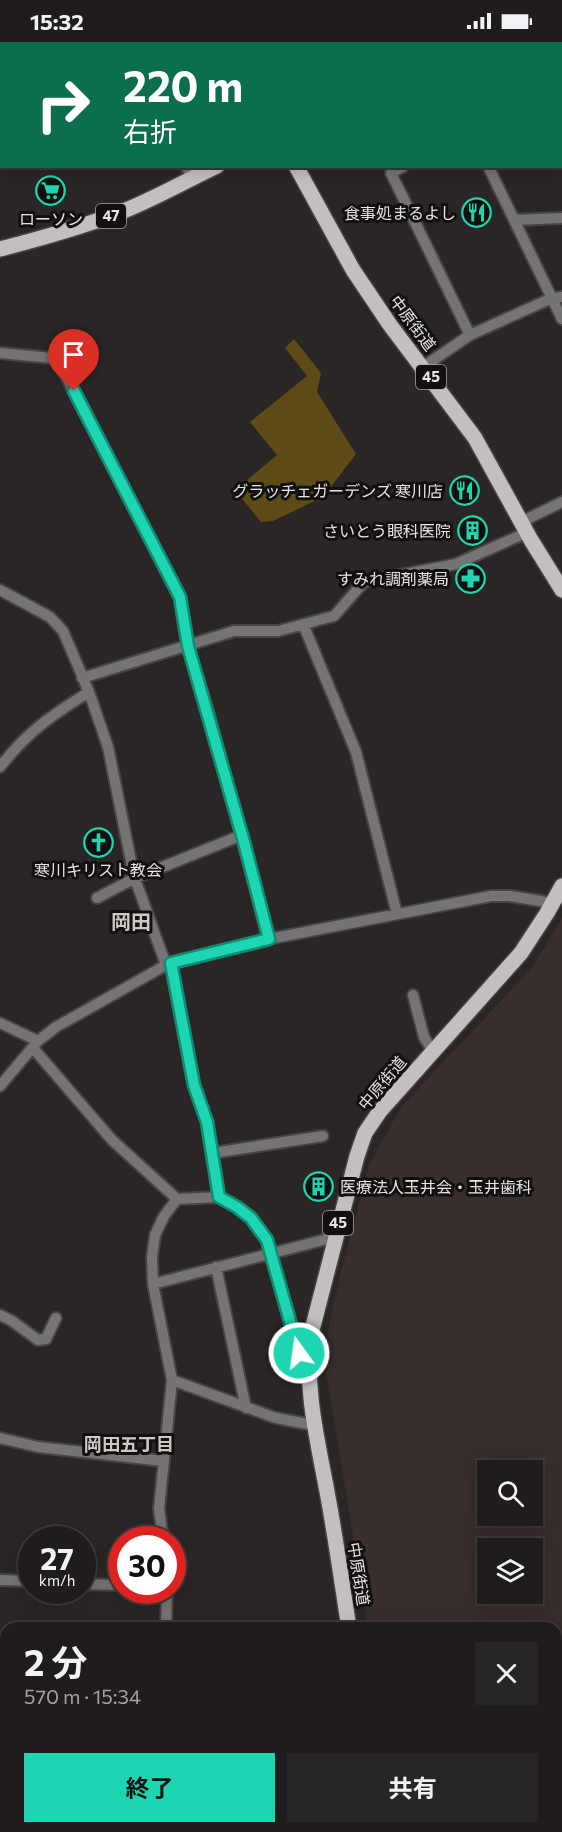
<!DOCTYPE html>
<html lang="ja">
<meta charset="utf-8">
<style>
:root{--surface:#201c1c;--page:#282525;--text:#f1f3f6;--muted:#a2a1a3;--line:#3d3a3b;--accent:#1dd5b1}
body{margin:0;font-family:Commissioner,"Noto Sans JP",sans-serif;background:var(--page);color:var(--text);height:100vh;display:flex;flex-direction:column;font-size:22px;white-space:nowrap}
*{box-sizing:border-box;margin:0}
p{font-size:20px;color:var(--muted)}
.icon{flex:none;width:33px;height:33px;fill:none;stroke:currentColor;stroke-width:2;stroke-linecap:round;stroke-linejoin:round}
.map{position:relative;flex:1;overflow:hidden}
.details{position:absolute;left:0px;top:1580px;width:562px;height:212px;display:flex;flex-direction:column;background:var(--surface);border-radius:18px 18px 0 0;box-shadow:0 3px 15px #0003,0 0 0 2px var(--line)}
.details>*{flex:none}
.hud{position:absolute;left:0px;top:0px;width:562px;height:126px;box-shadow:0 3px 15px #0003,0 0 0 2px var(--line);background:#0b6e4f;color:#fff;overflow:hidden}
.tools{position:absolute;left:477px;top:1418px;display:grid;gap:12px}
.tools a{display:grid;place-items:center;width:66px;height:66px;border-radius:0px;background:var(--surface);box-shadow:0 3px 15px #0003,0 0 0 2px var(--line);font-size:30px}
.speed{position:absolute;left:18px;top:1484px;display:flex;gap:12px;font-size:30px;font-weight:700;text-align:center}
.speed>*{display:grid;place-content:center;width:78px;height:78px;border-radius:50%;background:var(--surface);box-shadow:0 3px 15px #0003,0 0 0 2px var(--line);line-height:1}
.speed small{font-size:15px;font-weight:400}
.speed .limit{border:9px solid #d22;background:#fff;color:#111}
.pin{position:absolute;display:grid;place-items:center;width:51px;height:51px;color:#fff;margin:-62px -26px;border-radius:50% 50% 50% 0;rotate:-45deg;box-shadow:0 0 6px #0007}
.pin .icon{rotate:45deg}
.me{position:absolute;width:66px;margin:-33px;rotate:346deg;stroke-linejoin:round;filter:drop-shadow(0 0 4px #0008)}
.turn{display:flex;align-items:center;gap:21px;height:126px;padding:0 24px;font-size:27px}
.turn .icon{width:78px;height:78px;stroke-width:2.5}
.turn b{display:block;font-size:42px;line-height:51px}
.round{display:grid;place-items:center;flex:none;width:63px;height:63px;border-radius:0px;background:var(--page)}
.summary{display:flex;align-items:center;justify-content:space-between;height:102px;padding:0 24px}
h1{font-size:36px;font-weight:700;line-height:45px}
.primary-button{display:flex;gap:12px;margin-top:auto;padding:12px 24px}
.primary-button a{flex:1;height:69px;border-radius:0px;background:var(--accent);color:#111;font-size:24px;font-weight:700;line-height:69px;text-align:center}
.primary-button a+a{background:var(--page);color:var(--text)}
.status{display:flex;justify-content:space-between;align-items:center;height:42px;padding:0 30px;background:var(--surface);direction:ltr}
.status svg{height:16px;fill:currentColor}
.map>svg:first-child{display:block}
</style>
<div class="status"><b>15:32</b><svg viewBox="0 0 49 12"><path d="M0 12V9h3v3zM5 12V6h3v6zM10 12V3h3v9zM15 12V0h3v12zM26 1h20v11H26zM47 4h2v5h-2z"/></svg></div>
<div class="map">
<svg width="562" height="1790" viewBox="0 0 562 1790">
<rect width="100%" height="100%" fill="#2a2625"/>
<path fill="#382e2c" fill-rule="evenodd" d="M562,876V1790H462L458,1785H556V1586L368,1585L323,1312L339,1238L370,1121L401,1065L531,927ZM488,1428H532V1473H488ZM488,1506H532V1551H488Z
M6,1703V1775L0,1777V1706Z"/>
<path fill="#5e4b15" d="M294,297L321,331L317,350L356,412L323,455L273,479L261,480L235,448L277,413L250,380L307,334L285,306Z
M14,1785H55L59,1790H0L10,1787L22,1789Z"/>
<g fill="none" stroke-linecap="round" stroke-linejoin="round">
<defs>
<path id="minor" d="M129,0V2
M426,0L427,2
M561,88H562
M186,124L192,136
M404,124L391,131L470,293
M488,124L562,277
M514,178L562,176
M0,311L52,316L59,321L180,555L188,604L208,669L269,897
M423,325L470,293L552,256L562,255
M521,480L562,460
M0,548L50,575L63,589L89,650L108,705L134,834L166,923
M303,582L356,710L397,872
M82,636L234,589H278L334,574L364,540L456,522L528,490
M0,725C27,690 52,673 89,650
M97,856L135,836L242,793
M171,921L194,1043L207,1080L219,1155L237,1165L251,1176L267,1198L299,1311L307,1331
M413,953L424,995L432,1008
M0,981L38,999
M33,1006L112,1098L177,1157L219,1155
M0,1044L38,999L56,985L166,923L269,897L491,854H510L553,861
M213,1111L323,1094
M216,1225L246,1366
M153,1242L335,1195
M0,1273L12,1279L38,1298L46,1297L56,1276
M172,1338L276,1376L313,1383
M0,1396L38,1405L164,1419
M163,1497L159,1467L172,1338L153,1242L152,1215L155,1193L164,1174L177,1157
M0,1538L32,1539
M82,1542L122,1543
M166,1586L167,1548
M0,1668L6,1674
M317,1785L323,1790
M446,1785L450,1790
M125,1790L126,1785
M296,1790L300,1785"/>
<path id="tertiary" d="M405,2L407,0"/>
<path id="primary" d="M231,0V2
M296,124L353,228L390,283L475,396L531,498L562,548
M0,207C39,197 78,186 116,172C151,159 183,140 217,124
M349,1586C342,1542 336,1498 328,1455C318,1400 304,1347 311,1292L357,1114L365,1091L380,1069L521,911L547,871L562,844
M376,1785L377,1790"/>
</defs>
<use href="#minor" stroke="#484443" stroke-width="14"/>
<use href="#tertiary" stroke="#484443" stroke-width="15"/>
<use href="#primary" stroke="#484443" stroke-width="18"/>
<use href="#minor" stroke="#757373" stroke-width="10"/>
<use href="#tertiary" stroke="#757373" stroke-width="12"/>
<use href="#primary" stroke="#c3bfc0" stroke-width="15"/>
</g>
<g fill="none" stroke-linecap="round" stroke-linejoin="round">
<defs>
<path id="route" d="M74,349L180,555L188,604L244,800L269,897L171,921L194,1043L207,1080L219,1155L237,1165L251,1176L267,1198L299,1311"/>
</defs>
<use href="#route" stroke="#138a73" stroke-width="15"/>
<use href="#route" stroke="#1dd5b1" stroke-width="10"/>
</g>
<defs>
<symbol id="supermarket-ring" viewBox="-11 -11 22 22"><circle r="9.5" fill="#11100f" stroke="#1dd5b1" stroke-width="1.5"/><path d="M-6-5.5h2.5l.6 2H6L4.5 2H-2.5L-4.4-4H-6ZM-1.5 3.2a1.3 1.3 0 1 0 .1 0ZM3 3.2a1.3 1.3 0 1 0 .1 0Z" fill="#1dd5b1"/></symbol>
<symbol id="restaurant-ring" viewBox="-11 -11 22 22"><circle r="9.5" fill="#11100f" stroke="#1dd5b1" stroke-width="1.5"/><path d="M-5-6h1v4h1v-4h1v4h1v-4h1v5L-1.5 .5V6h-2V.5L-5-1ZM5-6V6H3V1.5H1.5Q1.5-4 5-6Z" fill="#1dd5b1"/></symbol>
<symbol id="building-ring" viewBox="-11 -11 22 22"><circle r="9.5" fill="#11100f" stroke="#1dd5b1" stroke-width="1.5"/><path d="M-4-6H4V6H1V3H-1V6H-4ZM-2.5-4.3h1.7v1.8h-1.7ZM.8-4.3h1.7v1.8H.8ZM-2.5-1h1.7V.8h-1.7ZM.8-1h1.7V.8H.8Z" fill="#1dd5b1"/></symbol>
<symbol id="pharmacy-ring" viewBox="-11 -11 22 22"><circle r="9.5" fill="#11100f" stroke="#1dd5b1" stroke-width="1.5"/><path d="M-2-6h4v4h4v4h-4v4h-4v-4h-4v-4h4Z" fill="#1dd5b1"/></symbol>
<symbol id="church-ring" viewBox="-11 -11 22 22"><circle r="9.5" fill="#11100f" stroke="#1dd5b1" stroke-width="1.5"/><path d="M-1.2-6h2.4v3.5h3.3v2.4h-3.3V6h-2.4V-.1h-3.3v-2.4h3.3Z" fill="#1dd5b1"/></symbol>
</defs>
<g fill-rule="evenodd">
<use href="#supermarket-ring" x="34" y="132" width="33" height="33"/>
<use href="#restaurant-ring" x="460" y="154" width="33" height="33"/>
<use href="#restaurant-ring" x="448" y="432" width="33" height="33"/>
<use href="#building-ring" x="456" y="472" width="33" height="33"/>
<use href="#pharmacy-ring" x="454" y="520" width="33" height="33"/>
<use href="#church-ring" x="82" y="784" width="33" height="33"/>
<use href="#building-ring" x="302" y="1128" width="33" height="33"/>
</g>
<g text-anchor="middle" stroke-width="6" stroke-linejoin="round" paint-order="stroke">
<g fill="#11100f" stroke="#a6a4a3" stroke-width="1.5">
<rect x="96" y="162" width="30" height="24" rx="4.5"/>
<rect x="416" y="323" width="30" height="24" rx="4.5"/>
<rect x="323" y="1169" width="30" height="24" rx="4.5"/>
</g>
<g font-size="15" font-weight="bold" fill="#e6e3e2">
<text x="111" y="179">47</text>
<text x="431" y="340">45</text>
<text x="338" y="1186">45</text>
</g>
<g font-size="16" fill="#e6e3e2" stroke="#11100f" text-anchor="end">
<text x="456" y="177">食事処まるよし</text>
<text x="51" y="183" text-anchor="middle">ローソン</text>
<text x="443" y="455">グラッチェガーデンズ 寒川店</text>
<text x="451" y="495">さいとう眼科医院</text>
<text x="449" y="543">すみれ調剤薬局</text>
<text x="98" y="834" text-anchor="middle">寒川キリスト教会</text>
<text x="340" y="1151" text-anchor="start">医療法人玉井会・玉井歯科</text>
</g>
<g font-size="16" fill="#e6e3e2" stroke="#11100f">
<text transform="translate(413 281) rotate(53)" y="6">中原街道</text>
<text transform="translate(382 1041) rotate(-50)" y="6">中原街道</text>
<text transform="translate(359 1532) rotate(81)" y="6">中原街道</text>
</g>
<g font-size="18" font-weight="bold" fill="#cdc8c6" stroke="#11100f">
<text x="129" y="1409">岡田五丁目</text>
</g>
<g font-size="20" font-weight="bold" fill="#cdc8c6" stroke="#11100f">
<text x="131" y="887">岡田</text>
</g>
</g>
</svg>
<div class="tools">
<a><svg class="icon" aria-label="search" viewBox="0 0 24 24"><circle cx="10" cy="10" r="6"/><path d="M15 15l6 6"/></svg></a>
<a><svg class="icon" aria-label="layers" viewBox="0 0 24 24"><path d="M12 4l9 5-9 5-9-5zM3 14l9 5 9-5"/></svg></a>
</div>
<div class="speed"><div>27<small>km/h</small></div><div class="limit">30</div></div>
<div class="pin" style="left:74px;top:349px;background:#d93025"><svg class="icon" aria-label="arrive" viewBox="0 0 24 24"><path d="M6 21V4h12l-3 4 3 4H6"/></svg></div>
<svg class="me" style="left:299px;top:1311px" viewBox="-20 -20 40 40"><circle r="17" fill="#1dd5b1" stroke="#fff" stroke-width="3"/><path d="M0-11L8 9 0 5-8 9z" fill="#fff"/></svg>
<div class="hud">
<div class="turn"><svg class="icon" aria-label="right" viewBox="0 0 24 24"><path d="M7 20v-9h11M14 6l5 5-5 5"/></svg><div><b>220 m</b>右折</div></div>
</div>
<section class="details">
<div class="summary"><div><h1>2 分</h1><p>570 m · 15:34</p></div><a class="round"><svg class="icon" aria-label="close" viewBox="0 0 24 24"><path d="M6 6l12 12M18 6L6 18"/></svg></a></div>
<div class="primary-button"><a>終了</a><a>共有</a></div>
</section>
</div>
